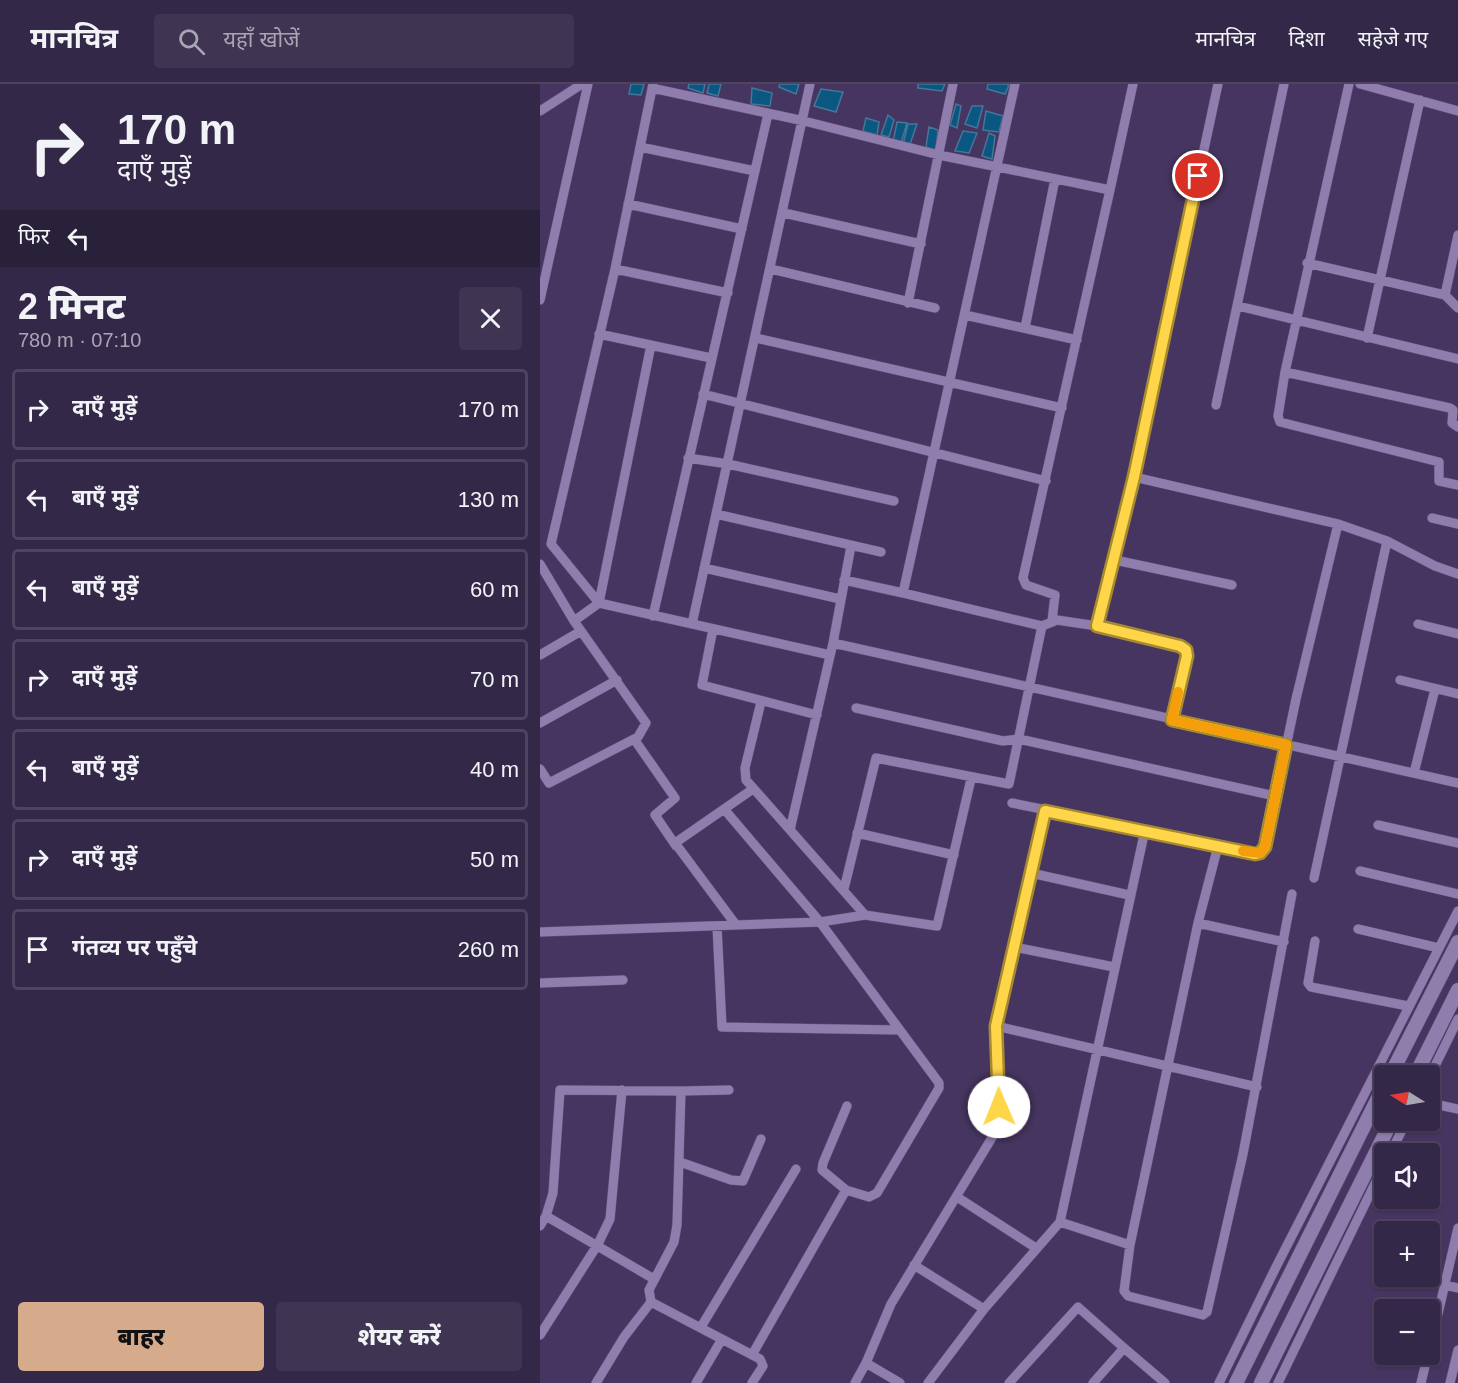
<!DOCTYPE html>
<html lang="hi">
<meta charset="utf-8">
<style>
:root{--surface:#342848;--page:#3f3452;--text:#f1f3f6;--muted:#a9a6b4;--line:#4e4460;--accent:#d6ab8b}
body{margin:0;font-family:Helvetica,"Noto Sans Devanagari",sans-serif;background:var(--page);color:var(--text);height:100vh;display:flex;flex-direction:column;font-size:22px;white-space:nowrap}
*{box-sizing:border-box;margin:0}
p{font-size:20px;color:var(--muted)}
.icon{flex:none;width:33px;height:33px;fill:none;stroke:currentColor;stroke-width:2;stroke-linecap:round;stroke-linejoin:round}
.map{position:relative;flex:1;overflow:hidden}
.sheet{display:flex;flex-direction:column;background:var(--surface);width:540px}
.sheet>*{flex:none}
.top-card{background:#342848;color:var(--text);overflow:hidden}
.needle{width:39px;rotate:281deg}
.buttons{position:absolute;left:834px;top:981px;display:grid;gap:12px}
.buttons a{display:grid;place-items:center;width:66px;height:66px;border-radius:6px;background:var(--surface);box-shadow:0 2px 4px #0004,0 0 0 2px var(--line);font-size:30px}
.pin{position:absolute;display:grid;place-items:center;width:51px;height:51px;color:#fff;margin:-26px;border:3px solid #fff;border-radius:50%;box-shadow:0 2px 6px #0007}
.me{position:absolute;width:66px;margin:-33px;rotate:359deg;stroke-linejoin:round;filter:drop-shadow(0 0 4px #0008)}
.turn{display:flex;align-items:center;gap:21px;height:126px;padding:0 18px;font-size:27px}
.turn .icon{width:78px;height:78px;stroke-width:2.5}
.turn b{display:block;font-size:42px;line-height:51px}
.then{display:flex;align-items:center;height:57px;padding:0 18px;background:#0003;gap:12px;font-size:22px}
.round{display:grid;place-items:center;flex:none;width:63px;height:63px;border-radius:6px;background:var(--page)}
.head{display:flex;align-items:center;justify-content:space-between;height:102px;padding:0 18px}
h1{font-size:36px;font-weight:800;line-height:45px}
.primary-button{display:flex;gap:12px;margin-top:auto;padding:12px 18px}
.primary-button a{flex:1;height:69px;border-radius:6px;background:var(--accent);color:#111;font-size:24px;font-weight:800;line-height:69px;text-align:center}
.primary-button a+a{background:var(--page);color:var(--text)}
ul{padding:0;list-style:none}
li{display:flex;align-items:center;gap:18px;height:81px;margin:0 12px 9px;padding:0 6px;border:3px solid var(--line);border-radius:6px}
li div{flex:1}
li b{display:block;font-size:22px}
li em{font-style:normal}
header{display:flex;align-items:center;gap:36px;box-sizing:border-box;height:84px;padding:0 30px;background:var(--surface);border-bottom:2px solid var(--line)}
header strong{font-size:28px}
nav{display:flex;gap:33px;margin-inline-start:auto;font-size:21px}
.search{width:420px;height:54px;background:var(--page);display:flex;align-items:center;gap:15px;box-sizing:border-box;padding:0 21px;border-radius:6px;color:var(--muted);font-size:22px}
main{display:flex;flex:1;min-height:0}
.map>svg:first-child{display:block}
</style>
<header>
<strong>मानचित्र</strong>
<div class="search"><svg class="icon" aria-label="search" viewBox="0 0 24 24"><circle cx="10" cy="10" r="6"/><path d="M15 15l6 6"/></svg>यहाँ खोजें</div>
<nav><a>मानचित्र</a><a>दिशा</a><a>सहेजे गए</a></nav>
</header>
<main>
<section class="sheet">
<div class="top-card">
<div class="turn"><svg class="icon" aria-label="right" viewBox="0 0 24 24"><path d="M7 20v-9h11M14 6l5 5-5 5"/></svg><div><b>170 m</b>दाएँ मुड़ें</div></div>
<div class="then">फिर<svg class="icon" aria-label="left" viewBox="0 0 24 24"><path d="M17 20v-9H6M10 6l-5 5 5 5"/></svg></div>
</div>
<div class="head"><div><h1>2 मिनट</h1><p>780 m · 07:10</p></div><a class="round"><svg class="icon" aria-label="close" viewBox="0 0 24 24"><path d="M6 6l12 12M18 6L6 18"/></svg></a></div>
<ul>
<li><svg class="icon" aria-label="right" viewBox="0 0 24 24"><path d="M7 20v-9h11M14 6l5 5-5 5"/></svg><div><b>दाएँ मुड़ें</b></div><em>170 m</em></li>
<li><svg class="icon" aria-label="left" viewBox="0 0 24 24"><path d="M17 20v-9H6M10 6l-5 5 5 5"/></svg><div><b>बाएँ मुड़ें</b></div><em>130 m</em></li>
<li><svg class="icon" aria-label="left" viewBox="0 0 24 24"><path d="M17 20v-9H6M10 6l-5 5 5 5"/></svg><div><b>बाएँ मुड़ें</b></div><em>60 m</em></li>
<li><svg class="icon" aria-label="right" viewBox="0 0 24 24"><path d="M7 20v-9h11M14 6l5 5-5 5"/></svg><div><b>दाएँ मुड़ें</b></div><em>70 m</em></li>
<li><svg class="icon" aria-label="left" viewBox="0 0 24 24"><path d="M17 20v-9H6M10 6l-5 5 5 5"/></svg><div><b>बाएँ मुड़ें</b></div><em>40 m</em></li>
<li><svg class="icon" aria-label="right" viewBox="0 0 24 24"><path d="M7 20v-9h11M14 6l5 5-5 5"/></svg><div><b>दाएँ मुड़ें</b></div><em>50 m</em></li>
<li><svg class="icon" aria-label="arrive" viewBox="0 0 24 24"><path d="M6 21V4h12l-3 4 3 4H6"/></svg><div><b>गंतव्य पर पहुँचे</b></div><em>260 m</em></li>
</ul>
<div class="primary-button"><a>बाहर</a><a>शेयर करें</a></div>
</section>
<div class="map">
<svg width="918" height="1299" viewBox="0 0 918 1299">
<rect width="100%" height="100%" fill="#463560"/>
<path fill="#0a5781" stroke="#467698" stroke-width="1.5" d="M91,0H104L101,11L89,10Z
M149,0H165L163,9L148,4Z
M169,0H181L178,12L167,9Z
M240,0H259L256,10L239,3Z
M378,0H405L402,7L378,4Z
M448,0H466L469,1L465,10L447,5Z
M212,4L232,9L230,22L211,20Z
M281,5L303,8L296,28L274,22Z
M416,20L421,22L417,44L410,41Z
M432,22H443L437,44L425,40Z
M446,27L463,32L459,48L443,46Z
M348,31L354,36L349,53L341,51Z
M326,34L339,38L337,51L323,47Z
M357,38L367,39L361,59L353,58Z
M368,40H377L370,60H363Z
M389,43L398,46L396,66L386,63Z
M423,47L437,49L429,69L415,67Z
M449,49L455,52L452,75L442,72Z"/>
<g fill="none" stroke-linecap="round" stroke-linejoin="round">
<defs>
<path id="street" d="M113,0L75,185L11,460L59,519L290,571
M475,0L363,509L502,542L517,536L557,542
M809,0L745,288L910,324L913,326L912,339L918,343
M820,0L918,27
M112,4L264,37L399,71L570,106L593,0
M0,27L42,0
M100,63L215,87
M88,120L202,145
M244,129L381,160
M767,179L905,211L918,151
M75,185L188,209
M231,185L395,224
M905,211L918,224
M0,216L48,0
M368,219L413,0
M698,222L918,275
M425,231L537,256
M485,244L515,95
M59,250L171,274
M216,254L522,324
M827,254L880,16
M745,288L738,332L740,338L899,378V397L918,401
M163,310L506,397
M676,321L744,0
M148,374L188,380L354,417
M594,393L798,440L847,457L774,794
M176,430L341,468
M892,434L918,440
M847,457L895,482L918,490
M575,476L692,501
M0,480L34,537L106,639L98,653L9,699L0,685
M164,484L300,515
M304,496L363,509
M113,532L228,30
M34,537L59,519L111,261
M512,537L515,511L486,501L483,494L570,106
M152,540L270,0
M878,540L918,550
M173,545L162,601L277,631
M293,559L918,699
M0,571L41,547
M860,596L918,610
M316,624L463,657L479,655L735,712
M631,636L647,572L646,566L640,562L557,542L594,393L678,0
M0,639L77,596
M94,655L135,714L115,731L136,762
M874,689L895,605
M472,719L720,769L725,763L756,615L798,440
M184,725L280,838L399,999V1004L337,1109L329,1113L306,1106L212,1271
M838,741L918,759
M250,746L293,559L311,462
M317,749L414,771
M678,762L658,839L590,1161L584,1207L588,1212L663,1231L667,1228L703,1070L752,810
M820,787L918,810
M491,789L589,811
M304,805L336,674L469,700L502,542
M325,831L397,842L431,695
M658,839L744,858
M196,841L135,759L213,705
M177,842L182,943L359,946
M818,845L899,864
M0,848L280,838L325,831L206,696L205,684L221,618
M775,857L768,899L771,903L868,922
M474,863L574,883
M0,899L83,896
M456,942L717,1003
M890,992L918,935
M141,1007L189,1006
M890,1019L918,1025
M850,1070L867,1036
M140,1078L191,1096L203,1097L221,1055
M306,1106L282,1086L283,1079L307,1022
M417,1113L496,1164
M6,1132L114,1195
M520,1138L590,1161
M0,1142L6,1132L13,1109L20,1006L141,1007L137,1141L134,1158L109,1206L111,1218L220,1275L223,1282L212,1299
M374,1181L444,1225
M905,1201L918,1204
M161,1243L256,1085
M0,1251L58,1160L70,1135L82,1006
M584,1264L625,1299
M890,1264L918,1144
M326,1279L351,1220L453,1052L459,1023L456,942L505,727
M56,1299L84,1253L111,1218
M156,1299L182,1255
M315,1299L326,1279L360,1299
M388,1299L444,1225L520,1138L605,746
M469,1299L538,1223L584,1264L553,1299
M679,1299L735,1185L918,827
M738,1299L844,1081
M881,1299L888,1270
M910,1299L918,1266"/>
<path id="secondary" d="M850,992L918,858
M875,992L918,906
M696,1299L844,1002
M721,1299L852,1036"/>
</defs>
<use href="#street" stroke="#605277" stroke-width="10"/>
<use href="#secondary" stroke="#605277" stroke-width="15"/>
<use href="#street" stroke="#8f7dae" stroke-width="9"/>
<use href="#secondary" stroke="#8f7dae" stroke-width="14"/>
</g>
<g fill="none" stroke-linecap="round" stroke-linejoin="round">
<defs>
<path id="route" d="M459,1023L456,942L505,727L715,770L720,769L725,763L746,661L632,636L647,572L646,566L640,562L557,542L594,393L658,92"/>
</defs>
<use href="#route" stroke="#a68a30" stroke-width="15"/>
<use href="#route" stroke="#ffd54a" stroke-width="10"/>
<path stroke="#f59e0b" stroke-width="10" d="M638,608L632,636L746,661L725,763L720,769L703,767"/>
</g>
</svg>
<div class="buttons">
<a><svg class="needle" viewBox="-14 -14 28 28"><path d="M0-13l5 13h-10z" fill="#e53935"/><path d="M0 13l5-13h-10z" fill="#a9a6b4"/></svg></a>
<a><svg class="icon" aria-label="sound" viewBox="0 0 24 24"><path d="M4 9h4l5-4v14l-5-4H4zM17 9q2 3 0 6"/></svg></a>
<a>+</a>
<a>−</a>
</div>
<div class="pin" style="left:658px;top:92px;background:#d93025"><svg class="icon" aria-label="arrive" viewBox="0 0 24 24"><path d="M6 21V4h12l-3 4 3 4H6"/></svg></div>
<svg class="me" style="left:459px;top:1023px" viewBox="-20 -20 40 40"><circle r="19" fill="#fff"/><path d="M0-13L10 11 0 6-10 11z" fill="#ffd54a"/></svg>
</div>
</main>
